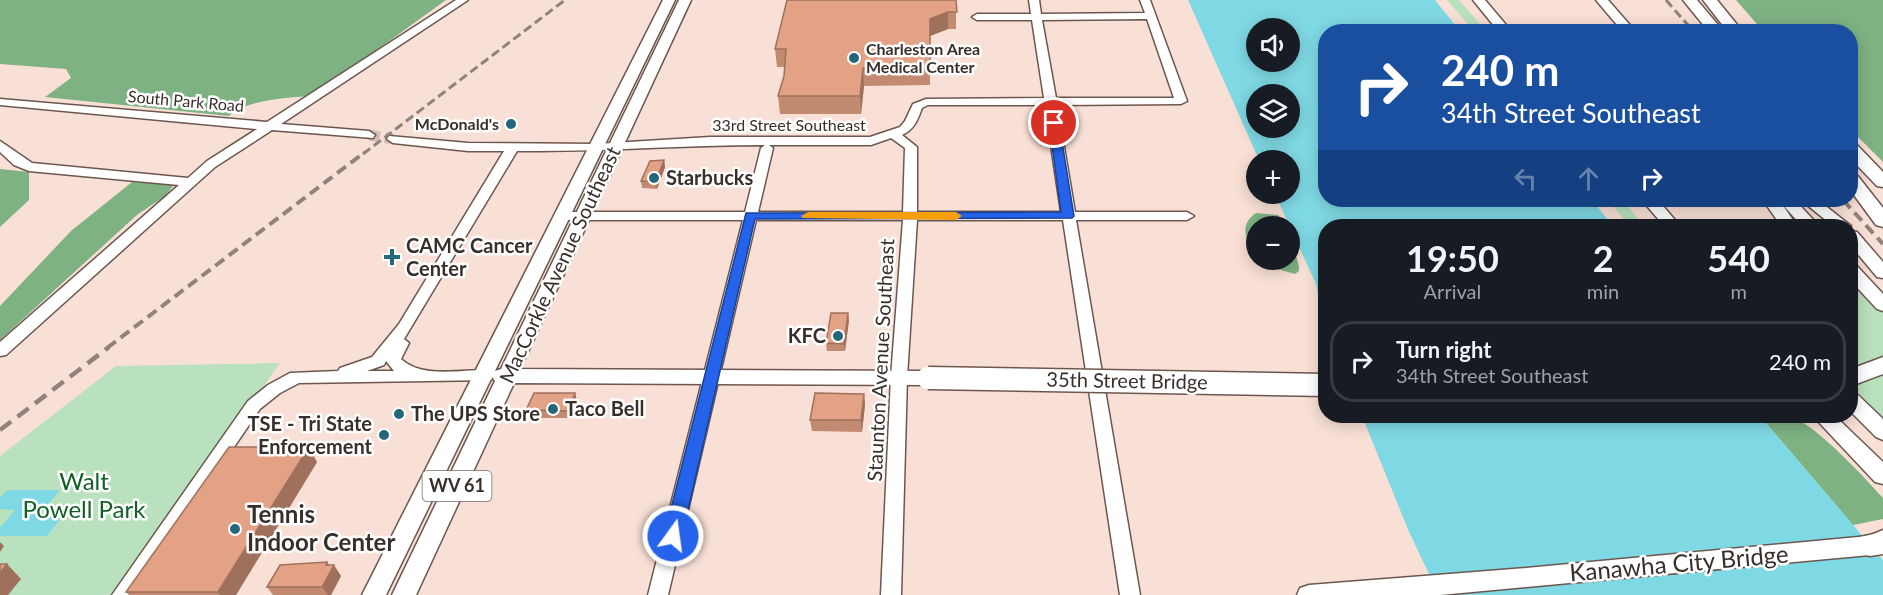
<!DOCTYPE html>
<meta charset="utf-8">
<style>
:root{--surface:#171b24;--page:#242831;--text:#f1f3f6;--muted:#9ea1a6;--line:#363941}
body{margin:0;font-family:Lato,sans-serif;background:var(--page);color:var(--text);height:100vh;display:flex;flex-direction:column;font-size:22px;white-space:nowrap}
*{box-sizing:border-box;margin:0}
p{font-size:20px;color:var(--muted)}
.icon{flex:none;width:33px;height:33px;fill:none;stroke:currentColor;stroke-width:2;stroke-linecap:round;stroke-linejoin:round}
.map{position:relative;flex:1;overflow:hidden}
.details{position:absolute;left:1318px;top:219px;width:540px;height:204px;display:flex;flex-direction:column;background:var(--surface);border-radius:24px;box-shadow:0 3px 15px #0003}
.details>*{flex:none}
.hud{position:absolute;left:1318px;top:24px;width:540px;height:183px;border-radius:24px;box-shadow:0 3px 15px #0003;background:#1a4fa0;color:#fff;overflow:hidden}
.fabs{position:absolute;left:1246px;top:18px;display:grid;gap:12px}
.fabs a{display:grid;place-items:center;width:54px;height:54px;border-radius:50%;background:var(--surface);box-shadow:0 3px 15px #0003;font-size:30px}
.pin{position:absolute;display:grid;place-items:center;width:51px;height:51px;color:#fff;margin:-26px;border:3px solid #fff;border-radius:50%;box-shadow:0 2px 6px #0007}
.me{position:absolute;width:66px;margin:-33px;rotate:14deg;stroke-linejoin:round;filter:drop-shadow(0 0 4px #0008)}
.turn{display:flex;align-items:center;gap:21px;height:126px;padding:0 24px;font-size:27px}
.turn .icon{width:78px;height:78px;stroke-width:2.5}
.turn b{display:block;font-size:42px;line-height:51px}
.lanes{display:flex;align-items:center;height:57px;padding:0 24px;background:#0003;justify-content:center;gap:30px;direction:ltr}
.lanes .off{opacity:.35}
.eta{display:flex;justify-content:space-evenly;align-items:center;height:102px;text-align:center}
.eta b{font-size:36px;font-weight:700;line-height:42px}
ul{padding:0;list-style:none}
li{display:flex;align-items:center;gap:18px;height:81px;margin:0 12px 9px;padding:0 12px;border:3px solid var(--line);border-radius:24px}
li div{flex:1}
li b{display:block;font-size:22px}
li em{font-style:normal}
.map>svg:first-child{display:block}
</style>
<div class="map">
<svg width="1883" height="595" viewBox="0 0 1883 595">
<rect width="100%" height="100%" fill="#f9e0d6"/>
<path fill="#bae1bd" d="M1447,0H1459L1486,31H1474Z
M1608,200H1623L1644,226H1629Z
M1851,275L1883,310V419L1851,384V329L1857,312L1851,292Z
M280,363L115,595H0V456L116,366Z"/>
<path fill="#7eb283" d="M0,0H446L313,96C290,97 245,100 229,116L45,97L71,78L66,69L0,64Z
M1736,0H1883V162L1851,130V32L1763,31Z
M0,169L29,172V200L0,227Z
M132,182L174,185L164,197L138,214L0,340V306L71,231Z
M1256,213L1278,215L1287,226H1257V254C1246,240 1238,226 1256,213Z
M1290,236L1299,266V271L1295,274L1270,267L1261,260H1290Z
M1760,416C1769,416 1780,414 1788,416C1812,420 1866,479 1883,498V519L1853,525Z"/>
<path fill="#7fd9e4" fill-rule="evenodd" d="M1188,0H1435L1460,31L1326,32V200H1592L1613,226H1326V329L1316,284L1275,194H1290V160H1259ZM1257,28H1290V62H1257ZM1257,94H1290V128H1257Z
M1362,416H1760L1883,560V595H1439L1409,532Z
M7,490H60L39,516H63L47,536H0V528L15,510L0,509V498Z"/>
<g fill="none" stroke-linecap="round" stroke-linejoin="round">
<path stroke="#d2bdb4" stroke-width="11" stroke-dasharray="11 5" stroke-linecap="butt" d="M369,135L393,139"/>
<defs>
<path id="minor" d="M456,0H468L281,124L369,131L375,135L373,138L272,130L215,167L6,355L0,356V342L179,185L29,171L14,165L0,152V141L32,163L188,178L207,161L257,129L0,105V99L267,122Z
M1029,0H1039L1041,14L1145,13L1140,0H1150L1187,101L1181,104L1057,105L1075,212H1187L1194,216L1187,220H1076L1140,595H1120L1063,220H917L907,377L901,595H881L891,377L903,220H756L668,595H648L743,220H562L555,216L562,212H745L761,148L765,145C682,145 600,152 517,151L404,339L409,343L401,359C421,378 459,370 485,370L491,372L493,376L491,380L299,383L280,393L260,409L133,595H112L248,401L268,385L290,373L338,371L340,368L372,357L399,324L504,151H468L393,143L387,139L389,136L468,143L596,144L710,137H870L900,127L905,121L913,104L926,99L1044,98L1032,20H977L972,17L977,14H1031ZM1147,19L1174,98H1056L1042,20ZM928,105H1045L1061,212H917V147L902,135C914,130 918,119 922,108ZM891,138L905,148L903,212H758L773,148L769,145H871ZM386,361L394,371H367L384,365Z"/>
<path id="major" d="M663,0H675L495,371L501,369L679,0H691L520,369L928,371L935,373L938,378L935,383L928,385L514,383L416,595H392L495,381L492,377L386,595H362Z
M1473,0H1485L1512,32H1499Z
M1596,0H1608L1636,32H1623Z
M1642,200H1658L1680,226H1664Z
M1763,200H1795L1819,226H1802L1782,204L1797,226H1781Z
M1801,200H1818L1851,226H1833Z
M1851,231L1857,232L1883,262V278L1877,277L1851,246Z
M1851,265L1857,266L1883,294V311L1877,309L1851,281Z
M1851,393L1858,395L1883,419V440L1876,437L1851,412Z
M1813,416H1835L1883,462V484L1875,482Z
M1883,530V550L1870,555L1440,595H1297L1300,588L1309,585L1526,568L1869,536Z"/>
<path id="highway" d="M1683,0H1697L1724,32H1709Z
M1703,0H1717L1743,32H1728Z
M1851,144L1857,145L1883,172V187L1877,186L1851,159Z
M1851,174L1857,175L1883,208V227L1876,225L1851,191Z
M1883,357V374L1851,386V369Z
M1883,532V554L1870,556L1860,553L1856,545L1860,537Z"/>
</defs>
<use href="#minor" stroke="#6c574f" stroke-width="3"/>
<use href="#major" stroke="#6c574f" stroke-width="3"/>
<use href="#highway" stroke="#6c574f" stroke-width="3"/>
<use href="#minor" fill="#fff" fill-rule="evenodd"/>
<use href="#major" fill="#fff" fill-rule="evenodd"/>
<use href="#highway" fill="#fff" fill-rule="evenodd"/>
<path stroke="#92827b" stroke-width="3" stroke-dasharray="9 4.5" stroke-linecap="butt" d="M1666,0L1694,32
M363,154L565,0"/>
<path stroke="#92827b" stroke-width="4" stroke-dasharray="11 6" stroke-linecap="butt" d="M1843,200L1883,244
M107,348L365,152"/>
<path stroke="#92827b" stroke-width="4.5" stroke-dasharray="14 8" stroke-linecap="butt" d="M0,430L109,347"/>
<defs>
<path id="major-bridge" d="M928,378L1326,385"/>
</defs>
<use href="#major-bridge" stroke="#6c574f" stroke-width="25" stroke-linecap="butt"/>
<use href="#major-bridge" stroke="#fff" stroke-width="22"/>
</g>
<path fill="#c38a72" d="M956,0V29H948L930,36V85L864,86L861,114H780L778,96L784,76L785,67H777L775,49Z
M664,160L665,167L657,189L642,188L641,181Z
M849,320L845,351H827L826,343Z
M575,393L577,401L570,418H529L526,410Z
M864,394L865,405L862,432L812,431L810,420Z
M317,462L236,595H129L126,592Z
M329,565L341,576L331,595H273L267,587Z"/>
<path fill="#9f715d" d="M948,12V29L930,36V85V19Z
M863,68L864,86L861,114L860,96Z
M664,160L665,167L657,189L656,182Z
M848,313L849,320L845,351L844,344Z
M575,393L577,401L570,418L568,411Z
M864,394L865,405L862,432L861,420Z
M309,447L317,462L236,595H220L218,592Z
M0,542L4,546L0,552Z
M327,562L332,569L334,565L341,576L331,595H328L322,587L326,565Z
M7,564L21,579L8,595H0V573Z"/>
<path fill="#e3a185" stroke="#9f715d" stroke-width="1.5" d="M787,0H956L957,12H948L930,19V68H863L860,96H778L784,76L786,49H775Z
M664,160L656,182L641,181L650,161Z
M831,313H848L844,344L826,343Z
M534,393H575L568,411L526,410Z
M815,393L864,394L861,420H810Z
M229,447H309L218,592H126Z
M327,562L326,565H334L322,587H267L280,565Z
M0,564H7L0,573Z"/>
<path fill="#2563eb" stroke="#184099" stroke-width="1.5" d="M1054,120L1059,123L1074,216L1072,218L755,219L682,536L679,541H667L664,536L746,213L1061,212L1049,123Z"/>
<path fill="#f59e0b" d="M808,212H956L962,216L956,220L803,218L801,216Z"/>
<g fill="#25677a" stroke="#fff" stroke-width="2">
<circle cx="854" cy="58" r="6"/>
<circle cx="511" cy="124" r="6"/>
<circle cx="654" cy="178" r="6"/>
<path d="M389 248h6v6h6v6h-6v6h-6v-6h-6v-6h6z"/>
<circle cx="838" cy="336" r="6"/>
<circle cx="553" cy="409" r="6"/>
<circle cx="399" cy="414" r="6"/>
<circle cx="384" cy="435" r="6"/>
<circle cx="235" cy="529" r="6"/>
</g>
<g text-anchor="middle" stroke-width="5" stroke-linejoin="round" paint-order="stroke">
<g font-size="16" font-weight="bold" fill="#382f2b" stroke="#fff" text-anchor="start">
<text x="866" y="55">Charleston Area<tspan x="866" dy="18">Medical Center</tspan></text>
<text x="499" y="130" text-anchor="end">McDonald's</text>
</g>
<g font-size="16" fill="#382f2b" stroke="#fff">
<text transform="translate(186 101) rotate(5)" y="6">South Park Road</text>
<text x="789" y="131">33rd Street Southeast</text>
</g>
<rect fill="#fff" stroke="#746d6b" stroke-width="1.5" x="422.5" y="471" width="69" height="30" rx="4.5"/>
<g font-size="18" font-weight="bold" fill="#382f2b">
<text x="457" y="492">WV 61</text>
</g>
<g font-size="20" font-weight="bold" fill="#382f2b" stroke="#fff" text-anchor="start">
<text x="666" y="185">Starbucks</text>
<text x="406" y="253">CAMC Cancer<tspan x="406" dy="23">Center</tspan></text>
<text x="826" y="343" text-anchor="end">KFC</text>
<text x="565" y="416">Taco Bell</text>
<text x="411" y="421">The UPS Store</text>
<text x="372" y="431" text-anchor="end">TSE - Tri State<tspan x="372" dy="23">Enforcement</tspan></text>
</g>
<g font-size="20" fill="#382f2b" stroke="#fff">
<text transform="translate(560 265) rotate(-65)" y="7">MacCorkle Avenue Southeast</text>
<text transform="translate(881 360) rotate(-87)" y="7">Staunton Avenue Southeast</text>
<text transform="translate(1127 381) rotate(1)" y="7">35th Street Bridge</text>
</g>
<g font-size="24" fill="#115f24" stroke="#fff">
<text x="84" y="490">Walt<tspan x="84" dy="28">Powell Park</tspan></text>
</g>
<g font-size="24" font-weight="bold" fill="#382f2b" stroke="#fff" text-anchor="start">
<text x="247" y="523">Tennis<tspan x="247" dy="28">Indoor Center</tspan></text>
</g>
<g font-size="24" fill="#382f2b" stroke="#fff">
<text transform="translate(1679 564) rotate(-5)" y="8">Kanawha City Bridge</text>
</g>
</g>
</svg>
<div class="fabs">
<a><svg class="icon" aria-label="sound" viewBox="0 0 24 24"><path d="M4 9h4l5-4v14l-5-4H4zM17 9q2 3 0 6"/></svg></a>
<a><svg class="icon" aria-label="layers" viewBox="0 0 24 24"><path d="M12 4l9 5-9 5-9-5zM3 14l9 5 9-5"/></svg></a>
<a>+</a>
<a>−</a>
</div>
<div class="pin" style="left:1054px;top:123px;background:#d93025"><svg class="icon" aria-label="arrive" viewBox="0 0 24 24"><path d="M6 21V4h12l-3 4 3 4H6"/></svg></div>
<svg class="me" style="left:673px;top:536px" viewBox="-20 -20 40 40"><circle r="17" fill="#2563eb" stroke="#fff" stroke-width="3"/><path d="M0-11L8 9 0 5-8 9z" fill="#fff"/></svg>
<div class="hud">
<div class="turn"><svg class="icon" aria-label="right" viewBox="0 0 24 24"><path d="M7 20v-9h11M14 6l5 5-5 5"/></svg><div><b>240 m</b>34th Street Southeast</div></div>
<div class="lanes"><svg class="icon off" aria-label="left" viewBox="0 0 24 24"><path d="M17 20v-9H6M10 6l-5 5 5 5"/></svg><svg class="icon off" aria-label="ahead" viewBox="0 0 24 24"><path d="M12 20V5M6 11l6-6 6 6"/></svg><svg class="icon" aria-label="right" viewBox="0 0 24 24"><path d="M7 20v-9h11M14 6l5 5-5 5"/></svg></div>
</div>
<section class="details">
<div class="eta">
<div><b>19:50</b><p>Arrival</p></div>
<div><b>2</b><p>min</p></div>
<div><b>540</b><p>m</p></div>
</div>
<ul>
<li><svg class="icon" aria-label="right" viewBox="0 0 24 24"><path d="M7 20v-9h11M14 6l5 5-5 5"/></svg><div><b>Turn right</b><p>34th Street Southeast</p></div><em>240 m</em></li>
</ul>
</section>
</div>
